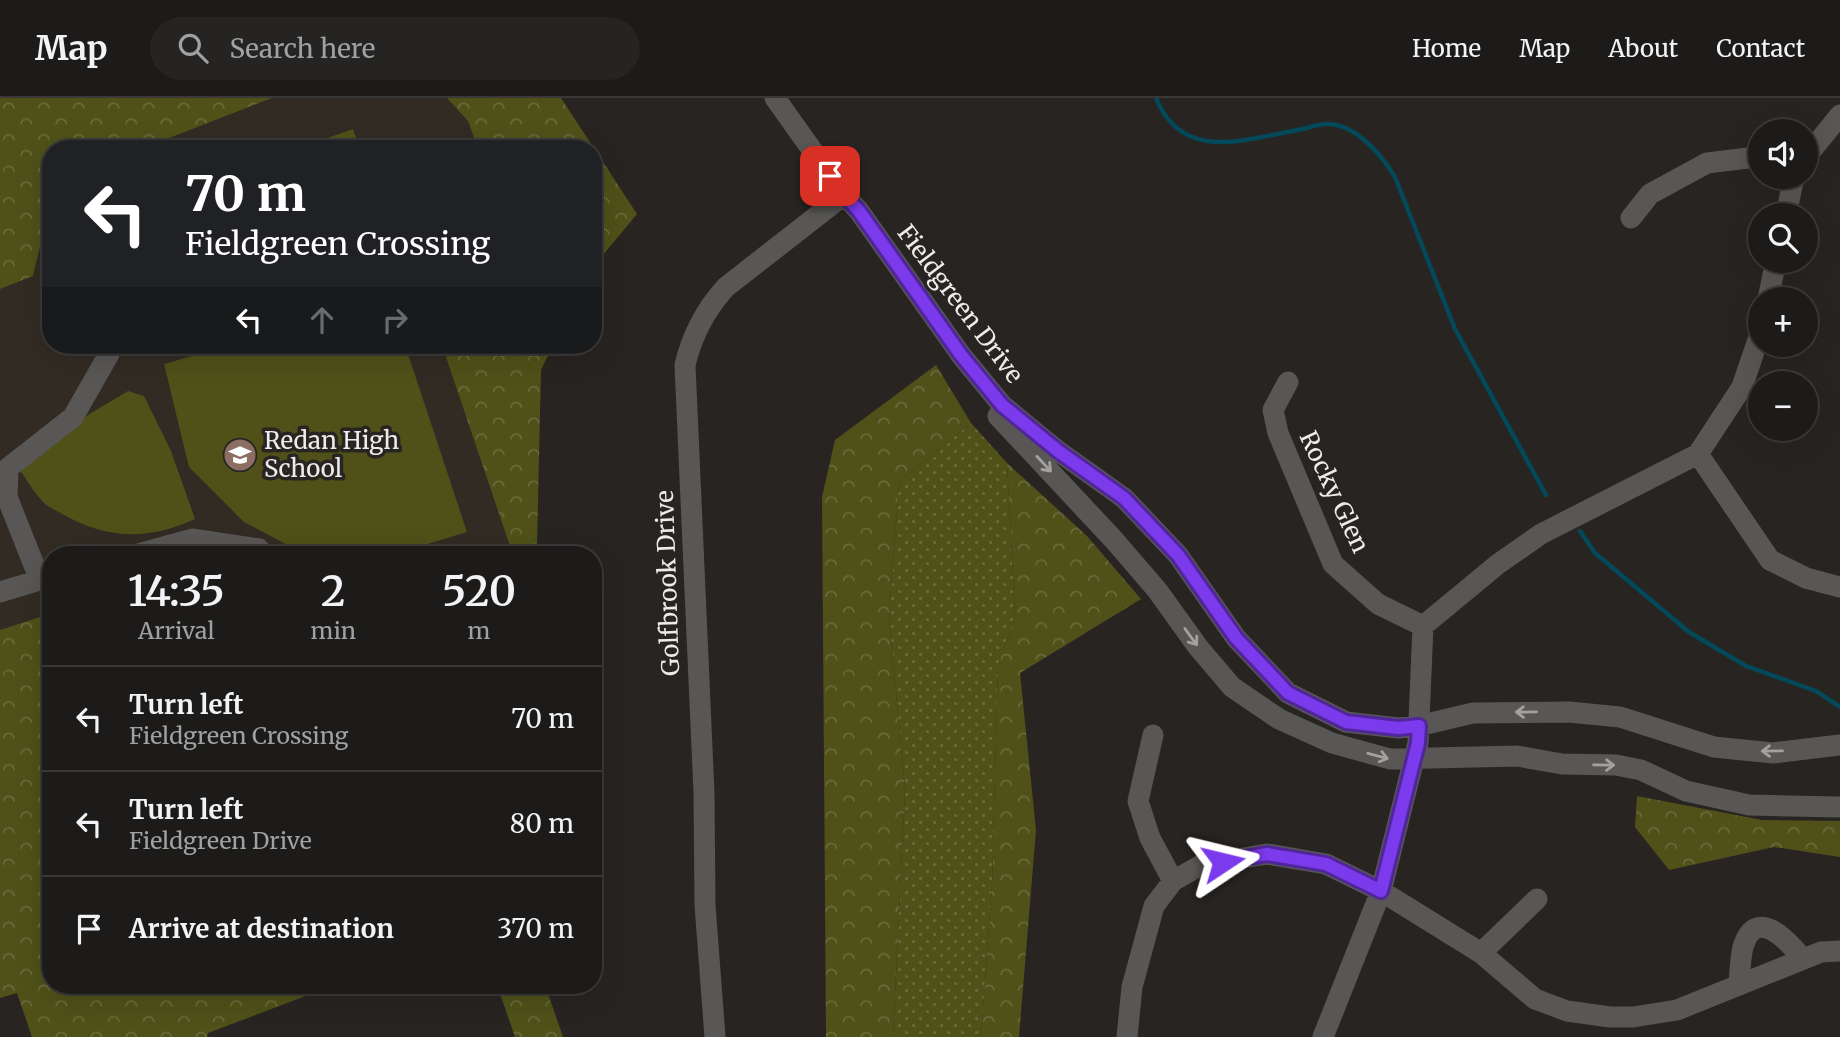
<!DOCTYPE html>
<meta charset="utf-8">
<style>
:root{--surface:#1d1b19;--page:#252422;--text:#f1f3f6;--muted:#a0a1a2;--line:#3b3938}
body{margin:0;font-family:Merriweather,serif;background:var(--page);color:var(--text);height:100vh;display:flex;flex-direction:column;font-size:26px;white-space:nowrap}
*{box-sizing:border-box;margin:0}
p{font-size:23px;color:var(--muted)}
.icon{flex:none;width:38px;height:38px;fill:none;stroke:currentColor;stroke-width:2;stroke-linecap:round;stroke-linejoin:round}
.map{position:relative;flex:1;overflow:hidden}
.details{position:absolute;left:42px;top:448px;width:560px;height:448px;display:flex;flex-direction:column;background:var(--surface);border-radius:28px;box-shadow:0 7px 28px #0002,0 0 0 2px var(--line)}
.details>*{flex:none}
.guide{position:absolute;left:42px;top:42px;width:560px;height:214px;border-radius:28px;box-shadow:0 7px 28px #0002,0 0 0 2px var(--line);background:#202124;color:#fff;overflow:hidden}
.fabs{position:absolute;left:1748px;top:21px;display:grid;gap:14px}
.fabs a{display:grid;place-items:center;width:70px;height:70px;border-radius:50%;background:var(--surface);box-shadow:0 7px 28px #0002,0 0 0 2px var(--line);font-size:35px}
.pin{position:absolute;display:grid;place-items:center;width:60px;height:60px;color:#fff;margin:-30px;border-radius:14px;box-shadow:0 4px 10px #0006}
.me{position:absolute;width:77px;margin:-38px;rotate:80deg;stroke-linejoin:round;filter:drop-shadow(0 0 5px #0008)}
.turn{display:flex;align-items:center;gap:24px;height:147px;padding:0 28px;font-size:32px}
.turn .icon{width:91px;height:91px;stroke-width:2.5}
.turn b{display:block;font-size:49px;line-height:60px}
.lanes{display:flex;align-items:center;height:66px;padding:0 28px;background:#0003;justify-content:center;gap:35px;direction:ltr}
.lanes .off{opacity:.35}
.eta{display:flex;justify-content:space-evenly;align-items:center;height:119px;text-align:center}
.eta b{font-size:42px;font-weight:600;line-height:49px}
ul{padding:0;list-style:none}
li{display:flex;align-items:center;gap:21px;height:105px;padding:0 28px;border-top:2px solid var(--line)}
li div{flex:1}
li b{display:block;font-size:26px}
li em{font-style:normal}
header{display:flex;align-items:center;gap:42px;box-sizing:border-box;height:98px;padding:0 35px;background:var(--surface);border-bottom:2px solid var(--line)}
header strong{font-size:33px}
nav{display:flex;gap:38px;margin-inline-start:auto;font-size:24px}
.search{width:490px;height:63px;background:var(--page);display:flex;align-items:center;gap:18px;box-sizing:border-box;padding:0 24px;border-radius:38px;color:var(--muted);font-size:26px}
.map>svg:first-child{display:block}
</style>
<header>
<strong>Map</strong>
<div class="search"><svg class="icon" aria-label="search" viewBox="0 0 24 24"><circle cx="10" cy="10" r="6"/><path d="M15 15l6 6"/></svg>Search here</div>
<nav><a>Home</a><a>Map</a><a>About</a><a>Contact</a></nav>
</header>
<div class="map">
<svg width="1840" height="939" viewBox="0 0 1840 939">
<defs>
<pattern id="grass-dots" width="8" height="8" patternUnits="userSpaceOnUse" patternTransform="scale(1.75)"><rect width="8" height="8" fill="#4f5119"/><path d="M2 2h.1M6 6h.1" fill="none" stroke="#696a3b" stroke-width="1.8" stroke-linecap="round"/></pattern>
<pattern id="forest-crowns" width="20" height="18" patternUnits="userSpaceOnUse" patternTransform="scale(1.75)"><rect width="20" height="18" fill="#4f5119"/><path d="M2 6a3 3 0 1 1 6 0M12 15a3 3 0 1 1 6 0" fill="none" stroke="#696a3b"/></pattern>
</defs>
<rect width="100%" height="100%" fill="#272421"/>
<path fill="#322b23" d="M272,0H447L468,23L478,51H141Z
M51,102V247H452L446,259L513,454L504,457H51V538L43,518L0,532V191L33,178Z"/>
<path fill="url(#grass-dots)" d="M971,325L1007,365L1015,518L998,568L992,787L981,939H893L905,691L889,519L899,384Z"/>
<path fill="url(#forest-crowns)" d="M0,0H272L141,51H51V102L33,178L0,191Z
M447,0H561L637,116L593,169V51H478L468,23Z
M452,247H553L541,272L537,447L513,454L512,457H504L512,454L446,259Z
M936,267L971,325L899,384L889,519L905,691L893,939H826L822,399L835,342Z
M1007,365L1087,438L1141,501L1020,575L1036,732L1019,939H981L992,787L998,568L1015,518Z
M43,518L51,538V887H335L208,935L207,939H32L17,895L0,900V532Z
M1637,698L1762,722L1840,723V759L1774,749L1669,772L1635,729Z
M497,887H545L563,939H515Z"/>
<path fill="#4f5119" d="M353,31L360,51H296Z
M231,247H405L467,434L391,457H322L297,452L244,424L189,369L164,266Z
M128,293L144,298L171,353L195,421C149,442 109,442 64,417C58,413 50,410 45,406C35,396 27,382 19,371L88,317Z"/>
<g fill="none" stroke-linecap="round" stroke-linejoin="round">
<path stroke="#034959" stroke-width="4.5" d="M1156,0C1183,67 1248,40 1303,31C1311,29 1321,25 1329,26C1357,27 1382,58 1395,79L1455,231L1546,397
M1580,433L1595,455L1689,534L1746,568L1816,593L1840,609"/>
<path stroke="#585755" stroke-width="21" d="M775,0L844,97L859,113L961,257L1002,307L1058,353L1124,400L1178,457L1236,540L1288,595L1346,624L1398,630L1418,628L1473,615L1569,614L1620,619L1714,649L1773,655L1840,647
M1806,59L1840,17
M1786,117L1794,79
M1631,120L1650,96L1707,65L1756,59L1760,60
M1768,201L1776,163
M1288,284L1273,312L1278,335L1333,466L1378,506L1423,528
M998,318L1114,442L1157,492L1198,549L1232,589L1279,621L1332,645L1390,661L1517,658L1562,666L1616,667L1641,672L1686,693L1749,707L1840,709
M1698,356L1770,462L1806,480L1840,489
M134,457L192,441L259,451
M51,479L40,482L7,399L8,370L73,319L109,256
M0,494L40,482
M1153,637L1138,703L1150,740L1173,783
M1481,855L1537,801
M1739,887C1740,875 1740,861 1743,849C1756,806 1789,844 1803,861
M715,939L705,807L704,695L685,267C692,237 705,212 726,189L844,97
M1127,939L1132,889L1154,808L1173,783L1201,767L1267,756L1326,766L1381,793L1481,855L1535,901L1567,913L1610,919H1633L1677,912L1821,854L1840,853
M1323,939L1381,793L1418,645L1423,528L1498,466L1541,436L1698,356L1742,289L1760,236"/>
</g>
<defs><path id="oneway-shaft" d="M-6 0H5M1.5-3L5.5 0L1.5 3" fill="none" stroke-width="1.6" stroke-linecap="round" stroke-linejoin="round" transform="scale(1.75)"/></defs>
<g stroke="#a3a2a0">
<use href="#oneway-shaft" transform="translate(1044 366) rotate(47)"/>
<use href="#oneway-shaft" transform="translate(1191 539) rotate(54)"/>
<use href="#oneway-shaft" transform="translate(1526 614) rotate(179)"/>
<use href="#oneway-shaft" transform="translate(1772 653) rotate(179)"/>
<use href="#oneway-shaft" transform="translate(1378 658) rotate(15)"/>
<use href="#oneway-shaft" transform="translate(1604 667) rotate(1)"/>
</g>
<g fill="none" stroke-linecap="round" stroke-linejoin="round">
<defs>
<path id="route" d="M830,78L844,97L859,113L961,257L1002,307L1058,353L1124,400L1178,457L1236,540L1288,595L1346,624L1398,630L1419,628L1418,645L1381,793L1326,766L1267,756L1223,764"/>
</defs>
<use href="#route" stroke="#51269a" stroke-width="18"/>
<use href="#route" stroke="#7c3aed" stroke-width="12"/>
</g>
<defs>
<symbol id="school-disc" viewBox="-11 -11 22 22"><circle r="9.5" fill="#8d6e63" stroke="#272421"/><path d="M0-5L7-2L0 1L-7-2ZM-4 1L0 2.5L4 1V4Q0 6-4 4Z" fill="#fff"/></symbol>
</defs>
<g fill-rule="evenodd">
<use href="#school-disc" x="221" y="338" width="38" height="38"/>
</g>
<g text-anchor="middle" stroke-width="7" stroke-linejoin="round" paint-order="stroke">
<g font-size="24" fill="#eeecea" stroke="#272421">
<text transform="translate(960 206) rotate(53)" y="8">Fieldgreen Drive</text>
<text transform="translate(1334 394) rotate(65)" y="8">Rocky Glen</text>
<text transform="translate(668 485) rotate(-92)" y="8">Golfbrook Drive</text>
</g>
<g font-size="24" fill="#eeecea" stroke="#272421" text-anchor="start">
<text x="264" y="351">Redan High<tspan x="264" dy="28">School</tspan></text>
</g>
</g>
</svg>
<div class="fabs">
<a><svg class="icon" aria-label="sound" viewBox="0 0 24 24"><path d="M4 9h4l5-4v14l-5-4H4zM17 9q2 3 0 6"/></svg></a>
<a><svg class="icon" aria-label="search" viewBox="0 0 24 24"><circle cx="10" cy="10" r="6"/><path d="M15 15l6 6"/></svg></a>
<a>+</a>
<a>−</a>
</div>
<div class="pin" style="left:830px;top:78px;background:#d93025"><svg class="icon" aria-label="arrive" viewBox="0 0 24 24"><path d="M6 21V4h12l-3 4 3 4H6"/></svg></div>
<svg class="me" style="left:1223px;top:764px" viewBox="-20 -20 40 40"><path d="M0-17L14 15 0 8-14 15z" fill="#7c3aed" stroke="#fff" stroke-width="4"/></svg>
<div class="guide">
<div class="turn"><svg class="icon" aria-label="left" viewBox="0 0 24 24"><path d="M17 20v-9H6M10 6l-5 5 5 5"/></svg><div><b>70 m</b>Fieldgreen Crossing</div></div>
<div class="lanes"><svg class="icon" aria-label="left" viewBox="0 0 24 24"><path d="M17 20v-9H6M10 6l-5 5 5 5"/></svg><svg class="icon off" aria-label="ahead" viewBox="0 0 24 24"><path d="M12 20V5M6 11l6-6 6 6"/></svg><svg class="icon off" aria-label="right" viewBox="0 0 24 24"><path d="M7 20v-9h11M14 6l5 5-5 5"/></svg></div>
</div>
<section class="details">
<div class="eta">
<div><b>14:35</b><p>Arrival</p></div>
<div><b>2</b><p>min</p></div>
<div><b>520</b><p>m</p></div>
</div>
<ul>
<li><svg class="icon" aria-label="left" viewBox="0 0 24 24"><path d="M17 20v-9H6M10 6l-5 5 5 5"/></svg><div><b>Turn left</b><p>Fieldgreen Crossing</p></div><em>70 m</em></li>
<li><svg class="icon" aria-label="left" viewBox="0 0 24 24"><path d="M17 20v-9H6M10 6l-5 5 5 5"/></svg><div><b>Turn left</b><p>Fieldgreen Drive</p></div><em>80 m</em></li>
<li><svg class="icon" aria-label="arrive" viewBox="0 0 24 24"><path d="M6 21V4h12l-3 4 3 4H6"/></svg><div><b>Arrive at destination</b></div><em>370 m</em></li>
</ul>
</section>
</div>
